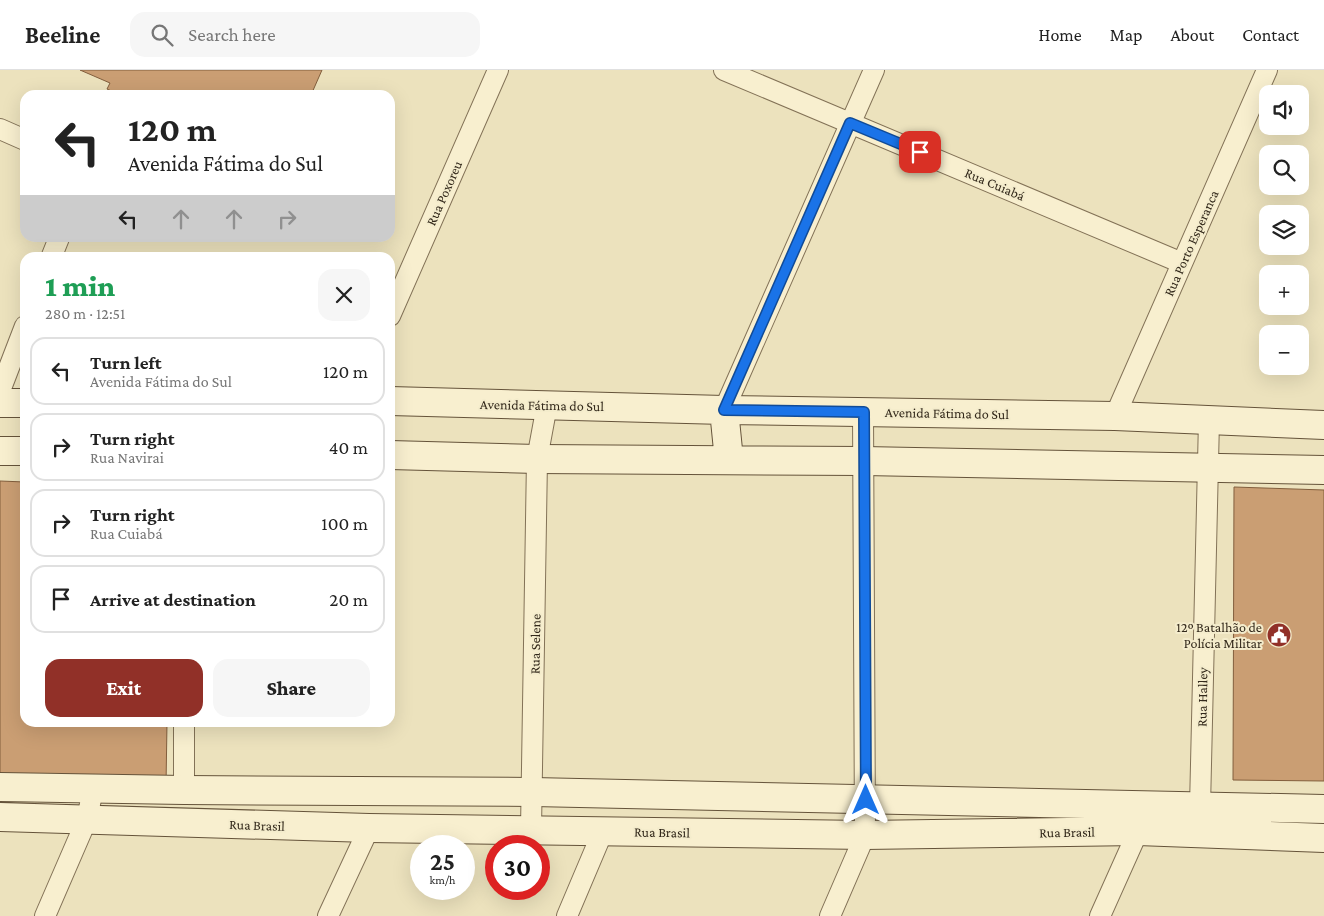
<!DOCTYPE html>
<meta charset="utf-8">
<style>
:root{--surface:#fff;--page:#f6f6f6;--text:#222;--muted:#767676;--line:#e0e0e0;--accent:#913028}
body{margin:0;font-family:"Crimson Pro",serif;background:var(--page);color:var(--text);height:100vh;display:flex;flex-direction:column;font-size:19px;white-space:nowrap}
*{box-sizing:border-box;margin:0}
p{font-size:16px;color:var(--muted)}
.icon{flex:none;width:28px;height:28px;fill:none;stroke:currentColor;stroke-width:2;stroke-linecap:round;stroke-linejoin:round}
.map{position:relative;flex:1;overflow:hidden}
.panel{position:absolute;left:20px;top:182px;width:375px;height:475px;display:flex;flex-direction:column;background:var(--surface);border-radius:15px;box-shadow:0 5px 20px #0002}
.panel>*{flex:none}
.hud{position:absolute;left:20px;top:20px;width:375px;height:152px;border-radius:15px;box-shadow:0 5px 20px #0002;background:#fff;color:var(--text);overflow:hidden}
.controls{position:absolute;left:1259px;top:15px;display:grid;gap:10px}
.controls a{display:grid;place-items:center;width:50px;height:50px;border-radius:10px;background:var(--surface);box-shadow:0 5px 20px #0002;font-size:25px}
.speed{position:absolute;left:410px;top:765px;display:flex;gap:10px;font-size:25px;font-weight:700;text-align:center}
.speed>*{display:grid;place-content:center;width:65px;height:65px;border-radius:50%;background:var(--surface);box-shadow:0 5px 20px #0002;line-height:1}
.speed small{font-size:12px;font-weight:400}
.speed .limit{border:8px solid #d22;background:#fff;color:#111}
.pin{position:absolute;display:grid;place-items:center;width:42px;height:42px;color:#fff;margin:-21px;border-radius:10px;box-shadow:0 2px 8px #0006}
.me{position:absolute;width:55px;margin:-28px;rotate:0deg;stroke-linejoin:round;filter:drop-shadow(0 0 4px #0008)}
.turn{display:flex;align-items:center;gap:18px;height:105px;padding:0 25px;font-size:22px}
.turn .icon{width:65px;height:65px;stroke-width:2.5}
.turn b{display:block;font-size:35px;line-height:42px}
.lanes{display:flex;align-items:center;height:48px;padding:0 25px;background:#0003;justify-content:center;gap:25px;direction:ltr}
.lanes .off{opacity:.35}
.round{display:grid;place-items:center;flex:none;width:52px;height:52px;border-radius:15px;background:var(--page)}
.overview{display:flex;align-items:center;justify-content:space-between;height:85px;padding:0 25px}
h1{font-size:30px;font-weight:800;line-height:38px;color:#1e9e55}
.primary-button{display:flex;gap:10px;margin-top:auto;padding:10px 25px}
.primary-button a{flex:1;height:58px;border-radius:15px;background:var(--accent);color:#fff;font-size:20px;font-weight:800;line-height:58px;text-align:center}
.primary-button a+a{background:var(--page);color:var(--text)}
ul{padding:0;list-style:none}
li{display:flex;align-items:center;gap:15px;height:68px;margin:0 10px 8px;padding:0 15px;border:2px solid var(--line);border-radius:15px}
li div{flex:1}
li b{display:block;font-size:19px}
li em{font-style:normal}
header{display:flex;align-items:center;gap:30px;box-sizing:border-box;height:70px;padding:0 25px;background:var(--surface);border-bottom:1px solid var(--line)}
header strong{font-size:24px}
nav{display:flex;gap:28px;margin-inline-start:auto;font-size:18px}
.search{width:350px;height:45px;background:var(--page);display:flex;align-items:center;gap:12px;box-sizing:border-box;padding:0 18px;border-radius:15px;color:var(--muted);font-size:19px}
.map>svg:first-child{display:block}
</style>
<header>
<strong>Beeline</strong>
<div class="search"><svg class="icon" aria-label="search" viewBox="0 0 24 24"><circle cx="10" cy="10" r="6"/><path d="M15 15l6 6"/></svg>Search here</div>
<nav><a>Home</a><a>Map</a><a>About</a><a>Contact</a></nav>
</header>
<div class="map">
<svg width="1324" height="846" viewBox="0 0 1324 846">
<rect width="100%" height="100%" fill="#ece2bd"/>
<path fill="#ca9e73" stroke="#825e3d" d="M80,0H322L311,25H120L107,19L110,13Z
M0,411L25,412V652H167L166,716L0,711Z
M1234,417L1324,420V711L1233,710Z"/>
<g fill="none" stroke-linecap="round" stroke-linejoin="round">
<defs>
<path id="street" d="M724,0L1182,193
M0,59L25,70
M51,188L59,168
M390,246L498,0
M0,321L25,256
M724,340L874,0
M1115,346L1267,0
M184,720V652
M1200,737L1209,350
M531,759L537,389L547,335
M45,846L87,749L93,719
M328,846L369,758
M567,846L603,761
M830,846L865,765L863,342
M1100,846L1143,750"/>
<path id="secondary" d="M390,331L724,340L1115,346L1324,355
M0,333H25
M724,340L729,390
M0,381H25
M390,385L537,389L864,391L1324,400
M0,717L184,720L533,722L1324,739
M0,747L369,758L865,765L1138,761L1324,768"/>
</defs>
<use href="#street" stroke="#837257" stroke-width="22"/>
<use href="#secondary" stroke="#65533a" stroke-width="30"/>
<use href="#street" stroke="#f8efcf" stroke-width="20"/>
<use href="#secondary" stroke="#f8efcf" stroke-width="28"/>
</g>
<g fill="none" stroke-linecap="round" stroke-linejoin="round">
<defs>
<path id="route" d="M866,730L864,342L724,340L850,53L920,82"/>
</defs>
<use href="#route" stroke="#114b97" stroke-width="12"/>
<use href="#route" stroke="#1a73e8" stroke-width="9"/>
</g>
<defs>
<symbol id="civic-disc" viewBox="-11 -11 22 22"><circle r="9.5" fill="#913028" stroke="#f4eccc"/><path d="M-.6-6.5H3V-4.5H.6V-3L4-1V1h2V6H-6V1h2V-1L-.6-3ZM-1.2 2.5V6h2.4V2.5Z" fill="#fff"/></symbol>
</defs>
<g fill-rule="evenodd">
<use href="#civic-disc" x="1265" y="551" width="28" height="28"/>
</g>
<g text-anchor="middle" stroke-width="4" stroke-linejoin="round" paint-order="stroke">
<g font-size="14" fill="#33291b" stroke="#f4eccc">
<text transform="translate(995 114) rotate(23)" y="5">Rua Cuiabá</text>
<text transform="translate(444 123) rotate(-66)" y="5">Rua Poxoreu</text>
<text transform="translate(1191 173) rotate(-66)" y="5">Rua Porto Esperanca</text>
<text transform="translate(542 335) rotate(1)" y="5">Avenida Fátima do Sul</text>
<text transform="translate(947 343) rotate(1)" y="5">Avenida Fátima do Sul</text>
<text transform="translate(535 574) rotate(-89)" y="5">Rua Selene</text>
<text transform="translate(1202 627) rotate(-89)" y="5">Rua Halley</text>
<text transform="translate(257 755) rotate(2)" y="5">Rua Brasil</text>
<text transform="translate(662 762) rotate(1)" y="5">Rua Brasil</text>
<text transform="translate(1067 762) rotate(-1)" y="5">Rua Brasil</text>
</g>
<g font-size="14" fill="#33291b" stroke="#f4eccc" text-anchor="end">
<text x="1262" y="562">12º Batalhão de<tspan x="1262" dy="16">Polícia Militar</tspan></text>
</g>
</g>
</svg>
<div class="controls">
<a><svg class="icon" aria-label="sound" viewBox="0 0 24 24"><path d="M4 9h4l5-4v14l-5-4H4zM17 9q2 3 0 6"/></svg></a>
<a><svg class="icon" aria-label="search" viewBox="0 0 24 24"><circle cx="10" cy="10" r="6"/><path d="M15 15l6 6"/></svg></a>
<a><svg class="icon" aria-label="layers" viewBox="0 0 24 24"><path d="M12 4l9 5-9 5-9-5zM3 14l9 5 9-5"/></svg></a>
<a>+</a>
<a>−</a>
</div>
<div class="speed"><div>25<small>km/h</small></div><div class="limit">30</div></div>
<div class="pin" style="left:920px;top:82px;background:#d93025"><svg class="icon" aria-label="arrive" viewBox="0 0 24 24"><path d="M6 21V4h12l-3 4 3 4H6"/></svg></div>
<svg class="me" style="left:866px;top:730px" viewBox="-20 -20 40 40"><path d="M0-17L14 15 0 8-14 15z" fill="#1a73e8" stroke="#fff" stroke-width="4"/></svg>
<div class="hud">
<div class="turn"><svg class="icon" aria-label="left" viewBox="0 0 24 24"><path d="M17 20v-9H6M10 6l-5 5 5 5"/></svg><div><b>120 m</b>Avenida Fátima do Sul</div></div>
<div class="lanes"><svg class="icon" aria-label="left" viewBox="0 0 24 24"><path d="M17 20v-9H6M10 6l-5 5 5 5"/></svg><svg class="icon off" aria-label="ahead" viewBox="0 0 24 24"><path d="M12 20V5M6 11l6-6 6 6"/></svg><svg class="icon off" aria-label="ahead" viewBox="0 0 24 24"><path d="M12 20V5M6 11l6-6 6 6"/></svg><svg class="icon off" aria-label="right" viewBox="0 0 24 24"><path d="M7 20v-9h11M14 6l5 5-5 5"/></svg></div>
</div>
<section class="panel">
<div class="overview"><div><h1>1 min</h1><p>280 m · 12:51</p></div><a class="round"><svg class="icon" aria-label="close" viewBox="0 0 24 24"><path d="M6 6l12 12M18 6L6 18"/></svg></a></div>
<ul>
<li><svg class="icon" aria-label="left" viewBox="0 0 24 24"><path d="M17 20v-9H6M10 6l-5 5 5 5"/></svg><div><b>Turn left</b><p>Avenida Fátima do Sul</p></div><em>120 m</em></li>
<li><svg class="icon" aria-label="right" viewBox="0 0 24 24"><path d="M7 20v-9h11M14 6l5 5-5 5"/></svg><div><b>Turn right</b><p>Rua Navirai</p></div><em>40 m</em></li>
<li><svg class="icon" aria-label="right" viewBox="0 0 24 24"><path d="M7 20v-9h11M14 6l5 5-5 5"/></svg><div><b>Turn right</b><p>Rua Cuiabá</p></div><em>100 m</em></li>
<li><svg class="icon" aria-label="arrive" viewBox="0 0 24 24"><path d="M6 21V4h12l-3 4 3 4H6"/></svg><div><b>Arrive at destination</b></div><em>20 m</em></li>
</ul>
<div class="primary-button"><a>Exit</a><a>Share</a></div>
</section>
</div>
